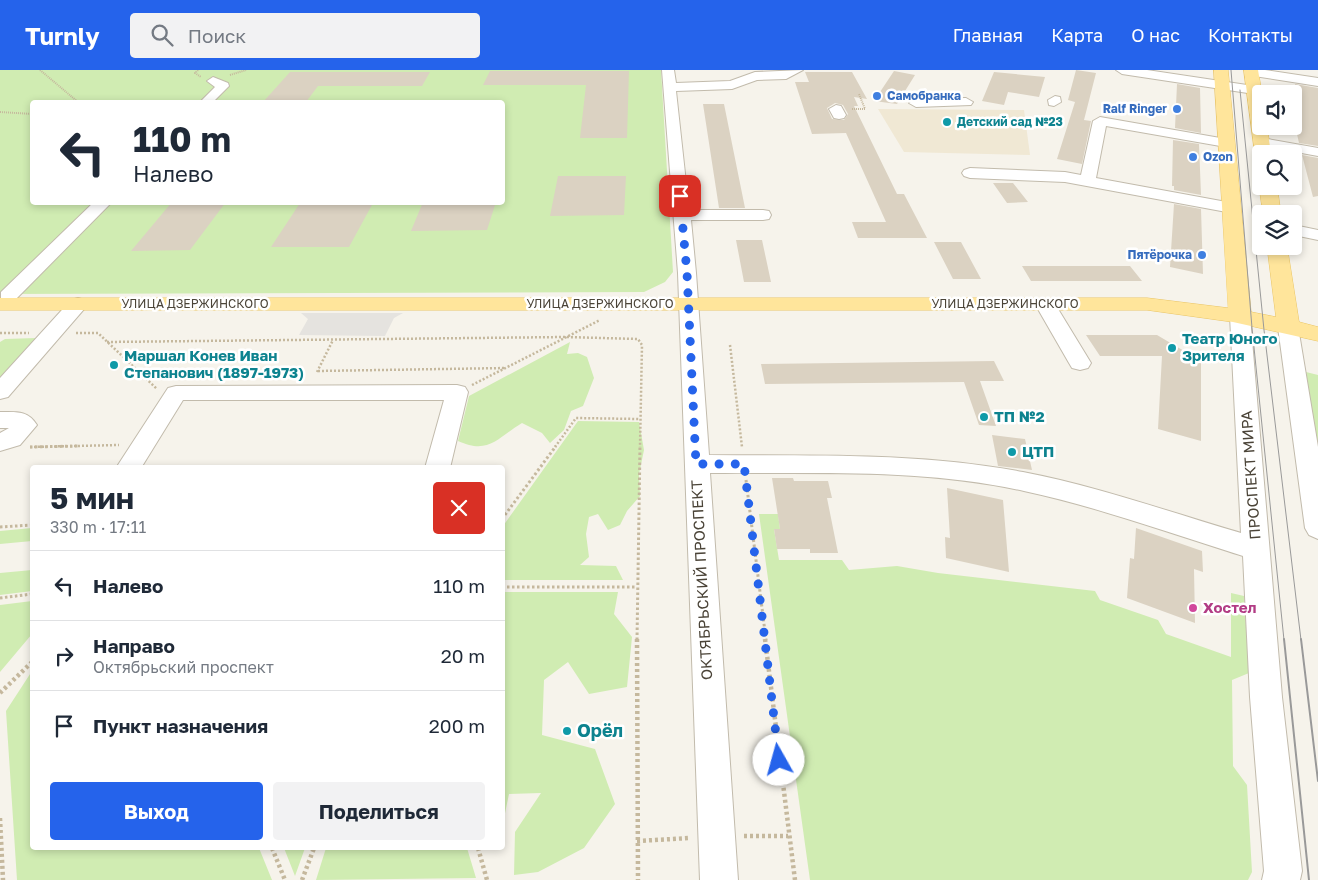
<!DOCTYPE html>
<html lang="ru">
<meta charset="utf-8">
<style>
:root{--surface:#fff;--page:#f2f2f3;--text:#1f2937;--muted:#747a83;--line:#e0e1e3;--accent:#2563eb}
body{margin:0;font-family:"Golos Text",sans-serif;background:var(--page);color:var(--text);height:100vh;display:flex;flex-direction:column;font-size:19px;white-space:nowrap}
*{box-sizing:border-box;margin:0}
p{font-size:16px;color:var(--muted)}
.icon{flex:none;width:28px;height:28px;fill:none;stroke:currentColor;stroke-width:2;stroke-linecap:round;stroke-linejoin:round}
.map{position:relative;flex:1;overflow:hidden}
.side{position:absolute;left:30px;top:395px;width:475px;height:385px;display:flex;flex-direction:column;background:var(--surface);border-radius:5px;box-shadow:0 2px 8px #0003}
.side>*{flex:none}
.hud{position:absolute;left:30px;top:30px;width:475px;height:105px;border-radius:5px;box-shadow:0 2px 8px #0003;background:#fff;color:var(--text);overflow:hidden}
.fabs{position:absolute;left:1252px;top:15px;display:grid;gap:10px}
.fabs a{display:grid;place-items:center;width:50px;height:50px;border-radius:5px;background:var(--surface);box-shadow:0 2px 8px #0003;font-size:25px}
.pin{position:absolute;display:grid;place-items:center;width:42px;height:42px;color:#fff;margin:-21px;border-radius:10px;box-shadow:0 2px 8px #0006}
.me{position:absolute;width:55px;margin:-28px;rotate:353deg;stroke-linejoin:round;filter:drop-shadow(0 0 4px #0008)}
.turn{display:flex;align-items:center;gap:18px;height:105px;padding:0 20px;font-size:22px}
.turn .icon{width:65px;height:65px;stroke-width:2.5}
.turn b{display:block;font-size:35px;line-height:42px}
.round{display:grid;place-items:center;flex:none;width:52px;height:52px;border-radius:5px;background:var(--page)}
.summary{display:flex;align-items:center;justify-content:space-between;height:85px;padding:0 20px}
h1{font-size:30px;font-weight:700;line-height:38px}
.action{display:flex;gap:10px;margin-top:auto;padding:10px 20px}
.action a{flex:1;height:58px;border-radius:5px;background:var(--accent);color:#fff;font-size:20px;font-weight:700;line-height:58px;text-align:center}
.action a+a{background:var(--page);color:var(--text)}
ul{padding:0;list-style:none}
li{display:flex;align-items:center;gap:15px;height:70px;padding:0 20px;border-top:1px solid var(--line)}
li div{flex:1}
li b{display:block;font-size:19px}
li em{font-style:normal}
header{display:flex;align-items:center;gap:30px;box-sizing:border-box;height:70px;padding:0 25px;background:var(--accent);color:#fff}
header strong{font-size:24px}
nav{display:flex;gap:28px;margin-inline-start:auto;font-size:18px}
.search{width:350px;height:45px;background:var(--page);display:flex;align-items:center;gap:12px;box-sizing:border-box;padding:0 18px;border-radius:5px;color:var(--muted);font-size:19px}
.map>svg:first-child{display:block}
</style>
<header>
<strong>Turnly</strong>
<div class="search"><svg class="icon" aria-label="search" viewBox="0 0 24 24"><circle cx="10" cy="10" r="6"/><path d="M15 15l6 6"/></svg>Поиск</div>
<nav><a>Главная</a><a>Карта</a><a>О нас</a><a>Контакты</a></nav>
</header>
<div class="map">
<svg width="1318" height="810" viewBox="0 0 1318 810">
<rect width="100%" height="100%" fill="#f6f3eb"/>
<path fill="#f0e8d4" d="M878,39L1024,40L1030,85L904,82Z"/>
<path fill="#d0ecb2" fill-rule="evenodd" d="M0,0H661L673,202L665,212L644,222L0,224ZM32,32H502V132H32Z
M36,268L0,307V272L5,269Z
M570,272L567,284L578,283L587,287L594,308L583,336L571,341L564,360L550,373L542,363L522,353C497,368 489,385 458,371L469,326Z
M1306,302L1318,305V380Z
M578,351L639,352L644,380L639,404L640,426L627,441L620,455L608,460L598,444L589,447L586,464L589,487L580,495L616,496L623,510H503V456Z
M759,444H778L780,459H774L779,490H842L849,500L897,496L938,503L1095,521L1100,530L1158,550L1166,564L1231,587V523L1244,526L1249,603L1232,610L1233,696L1247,715L1252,802L1248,810H810Z
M32,458V471L0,474V461Z
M32,500V521L0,525V503Z
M503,522H618L614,544L632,567L627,617L589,624L568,592L544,610L542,665L595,679L615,734L584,778L538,802L514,805L515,762L541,723L509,724L503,753Z
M32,531V564L0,602V535Z
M32,601V778H259L272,810H17L6,641Z
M284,778H305L295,806Z
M326,778H467L476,808L316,810Z"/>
<path fill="#e5e3df" d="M301,243H403L394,248L385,266L299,265L308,249Z"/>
<path fill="#dbd2c2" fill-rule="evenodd" d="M1076,0L1096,3L1084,50L1091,51L1082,94L1057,89L1075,32L1068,30Z
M490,1H629L627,68H580L586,15H483Z
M894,1L915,5L897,34L874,31Z
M290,2H430L422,16H318L306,32H263Z
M805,2H852L867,29L854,27L858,36H854L897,124H904L927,168H858L852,152H886L846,63L812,64L795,12H809ZM835,33L843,35L848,44L844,50L832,49L827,38Z
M994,2L1045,7L1039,27L1008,22L1004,35L982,31Z
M1177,14L1200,18L1201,63L1175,58Z
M1295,14L1318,18V76L1299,73L1294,51V40L1300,41Z
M703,34H724L745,138H719Z
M1173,70L1199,74L1201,125L1174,120V116H1172Z
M1302,85L1318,88V126L1313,127Z
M558,106H626L624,145L550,146Z
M993,113H1013L1028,132L1007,133Z
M172,132H226L190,180L131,181Z
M423,132H496L487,160L411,161Z
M300,133H373L349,177H271Z
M1174,134L1201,139L1203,204L1170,197Z
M736,170H762L771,212H744Z
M934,172H961L981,209H953Z
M1022,196H1130L1142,211H1031Z
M1086,265H1157L1201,291V371L1158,359L1162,286H1100Z
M994,291L1004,311H980L996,356L979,355L964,312L765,314L761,294Z
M992,365L1025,369L1032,400L998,396Z
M772,408H793L794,411H828L832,428H827L838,483H810V479H777L774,459H780Z
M947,418L1003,430L1009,502L946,488L945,467L950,468Z
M1136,458L1202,481L1203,502L1194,499L1195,553L1127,528L1130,488L1134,489Z"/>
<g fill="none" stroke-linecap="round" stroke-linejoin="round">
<defs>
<path id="minor" d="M662,0H674L676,13L730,11L755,2L803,0L786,9L757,10L732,19L676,21L689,140H763L769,141L771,145L769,149L763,150H691L696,203L709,385C814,386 918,382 1023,402C1097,416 1169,442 1241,463L1230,246L1233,242L1240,240L1247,242L1250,246L1282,627L1302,801L1300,810H1262L1264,801L1250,627L1243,486C1170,463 1098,437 1024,421C921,398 815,404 710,403L738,810H700L678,203Z
M1116,0H1147L1281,20L1287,24L1261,25L1122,4Z
M1249,0H1265L1318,8V16L1254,6L1250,5L1248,2Z
M213,7L228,13L229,16L213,32H200L215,17L207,11Z
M1055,26L1060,27L1061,32L1054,36L1049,35L1048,30Z
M966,28L973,32L971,35L916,37L909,33L916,29Z
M836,35L841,36L846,45L844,48L839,49L834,48L829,39Z
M1100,47L1226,69L1231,70L1233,73L1231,76L1226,77L1106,56L1096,108L1232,133L1238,134L1240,138L1238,142L1232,143L1065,112L970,108L964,106L962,103L964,100L970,98L1065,102L1081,105L1093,51Z
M1262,68L1318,78V86L1257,75L1255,72L1257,69Z
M94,132H112L15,230L8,232L1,230V222Z
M1294,155L1318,160V170L1294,165Z
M78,228L85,230L88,234L85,238L8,327L0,329V308L71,230Z
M1045,228L1052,230L1055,234L1091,293L1088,298L1080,300L1072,298L1069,293L1035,234L1038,230Z
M1288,251L1295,253L1298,257L1318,377V469L1309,465L1305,458L1278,257L1281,253Z
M457,315L465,317L468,322L450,398H425L444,330H183L141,398H116L168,318L176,316Z
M0,342C16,342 28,340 37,355L20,375L0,381V363L9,358H0Z"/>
<path id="major" d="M1214,0H1228L1251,242L1276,247L1267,176H1287L1299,252L1318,257V271L1233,252L1147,240H0V228H1147L1228,238Z
M1244,0H1258L1262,24L1261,56H1267L1271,84H1261V89L1255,84Z
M1261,113V116H1277L1281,144H1263L1259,116Z"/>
</defs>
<use href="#minor" stroke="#c2bbac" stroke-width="2"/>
<use href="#major" stroke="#eac565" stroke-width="1"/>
<path stroke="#c5b89d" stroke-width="2" stroke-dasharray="1 1" stroke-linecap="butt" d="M40,0L78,32
M198,0L195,3L201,7
M230,5L246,0
M852,39H865L859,24
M0,42L32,44"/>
<path stroke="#c5b89d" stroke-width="2.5" stroke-dasharray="2 2" stroke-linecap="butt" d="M0,263H29
M76,263H98L157,319
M107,272L566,267L638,269L642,275L640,377
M730,275L742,377
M318,301L506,298
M317,302L333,270
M472,315L600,250
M30,377L119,375
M555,377L576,348L640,349"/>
<path stroke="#c5b89d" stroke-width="3" stroke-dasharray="2.5 2.5" stroke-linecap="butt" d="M30,377L80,376
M746,410L766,570
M502,449L556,376
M0,457L32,455
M502,517H637
M0,528L32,524
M637,570L640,376"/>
<path stroke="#c5b89d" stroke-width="4.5" stroke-dasharray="3 3" stroke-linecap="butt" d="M637,569L638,810
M765,569L795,810
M0,623L32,592
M0,748L3,810
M744,766H788
M637,771L690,768
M272,778L285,810
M478,778L487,810
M302,810L314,778"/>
<use href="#minor" fill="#fff" fill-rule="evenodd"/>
<use href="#major" fill="#ffe59b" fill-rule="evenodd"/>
<path stroke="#999" stroke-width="1" d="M1231,0L1252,258L1284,570
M1240,20L1264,260L1301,570"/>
<path stroke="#999" stroke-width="2" d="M1284,569L1309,810
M1301,569L1318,711"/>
</g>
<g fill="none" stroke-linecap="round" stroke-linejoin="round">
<path stroke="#2563eb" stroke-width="9" stroke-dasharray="0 16.2" d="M680,126L687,203L696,394H744L779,690"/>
</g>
<g fill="#3f7fe0" stroke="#fff" stroke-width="2">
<circle cx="877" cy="26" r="5"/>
<circle cx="1177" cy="39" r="5"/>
<circle cx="1193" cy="87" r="5"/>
<circle cx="1202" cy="185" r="5"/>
</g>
<g fill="#0f9aa8" stroke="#fff" stroke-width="2">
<circle cx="947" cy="52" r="5"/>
<circle cx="1172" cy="278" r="5"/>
<circle cx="114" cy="295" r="5"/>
<circle cx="984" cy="347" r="5"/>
<circle cx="1012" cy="382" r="5"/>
<circle cx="567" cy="661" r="5"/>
</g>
<circle fill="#d1479c" stroke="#fff" stroke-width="2" cx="1193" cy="538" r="5"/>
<g text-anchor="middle" stroke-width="5" stroke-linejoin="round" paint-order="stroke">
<g font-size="12" font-weight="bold" fill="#366cbe" stroke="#fff" text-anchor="start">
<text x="887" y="30">Самобранка</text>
<text x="1167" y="43" text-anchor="end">Ralf Ringer</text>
<text x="1203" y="91">Ozon</text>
<text x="1192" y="189" text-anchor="end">Пятёрочка</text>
</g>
<g font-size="12" font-weight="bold" fill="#0d838f" stroke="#fff" text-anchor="start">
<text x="957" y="56">Детский сад №23</text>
</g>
<g font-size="12" fill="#4b4438" stroke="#fff">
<text x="195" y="238">УЛИЦА ДЗЕРЖИНСКОГО</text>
<text x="600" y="238">УЛИЦА ДЗЕРЖИНСКОГО</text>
<text x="1005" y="238">УЛИЦА ДЗЕРЖИНСКОГО</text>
</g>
<g font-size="15" font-weight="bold" fill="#0d838f" stroke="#fff" text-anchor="start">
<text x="1182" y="274">Театр Юного<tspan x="1182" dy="17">Зрителя</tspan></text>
<text x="124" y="291">Маршал Конев Иван<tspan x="124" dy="17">Степанович (1897-1973)</tspan></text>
<text x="994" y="352">ТП №2</text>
<text x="1022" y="387">ЦТП</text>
</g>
<g font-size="15" fill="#4b4438" stroke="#fff">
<text transform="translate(1251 405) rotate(-94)" y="5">ПРОСПЕКТ МИРА</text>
<text transform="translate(702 510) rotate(-93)" y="5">ОКТЯБРЬСКИЙ ПРОСПЕКТ</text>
</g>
<g font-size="15" font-weight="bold" fill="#b23c85" stroke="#fff" text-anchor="start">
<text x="1203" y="543">Хостел</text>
</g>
<g font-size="18" font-weight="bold" fill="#0d838f" stroke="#fff" text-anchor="start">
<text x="577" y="667">Орёл</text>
</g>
</g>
</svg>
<div class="fabs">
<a><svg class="icon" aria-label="sound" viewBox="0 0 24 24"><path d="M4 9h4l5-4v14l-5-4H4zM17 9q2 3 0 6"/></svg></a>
<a><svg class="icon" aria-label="search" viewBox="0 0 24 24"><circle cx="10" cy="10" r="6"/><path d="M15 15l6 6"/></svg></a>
<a><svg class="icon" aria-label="layers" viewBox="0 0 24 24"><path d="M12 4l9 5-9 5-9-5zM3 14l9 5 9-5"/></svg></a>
</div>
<div class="pin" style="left:680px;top:126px;background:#d93025"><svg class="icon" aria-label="arrive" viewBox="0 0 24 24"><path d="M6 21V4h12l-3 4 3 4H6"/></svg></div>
<svg class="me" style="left:779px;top:690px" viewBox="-20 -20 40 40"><circle r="19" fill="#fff"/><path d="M0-13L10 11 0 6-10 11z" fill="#2563eb"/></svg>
<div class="hud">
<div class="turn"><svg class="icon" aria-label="left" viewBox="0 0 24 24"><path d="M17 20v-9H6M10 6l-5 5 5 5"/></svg><div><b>110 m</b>Налево</div></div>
</div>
<section class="side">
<div class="summary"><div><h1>5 мин</h1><p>330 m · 17:11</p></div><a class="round" style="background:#d93025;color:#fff"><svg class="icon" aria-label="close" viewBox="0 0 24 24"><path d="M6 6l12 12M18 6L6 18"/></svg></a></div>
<ul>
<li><svg class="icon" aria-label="left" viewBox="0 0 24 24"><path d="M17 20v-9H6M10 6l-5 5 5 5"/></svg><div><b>Налево</b></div><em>110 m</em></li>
<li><svg class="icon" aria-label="right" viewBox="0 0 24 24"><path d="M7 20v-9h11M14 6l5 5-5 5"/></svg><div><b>Направо</b><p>Октябрьский проспект</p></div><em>20 m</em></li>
<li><svg class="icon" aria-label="arrive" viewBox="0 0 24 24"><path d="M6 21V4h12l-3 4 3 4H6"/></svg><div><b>Пункт назначения</b></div><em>200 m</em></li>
</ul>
<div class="action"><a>Выход</a><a>Поделиться</a></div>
</section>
</div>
